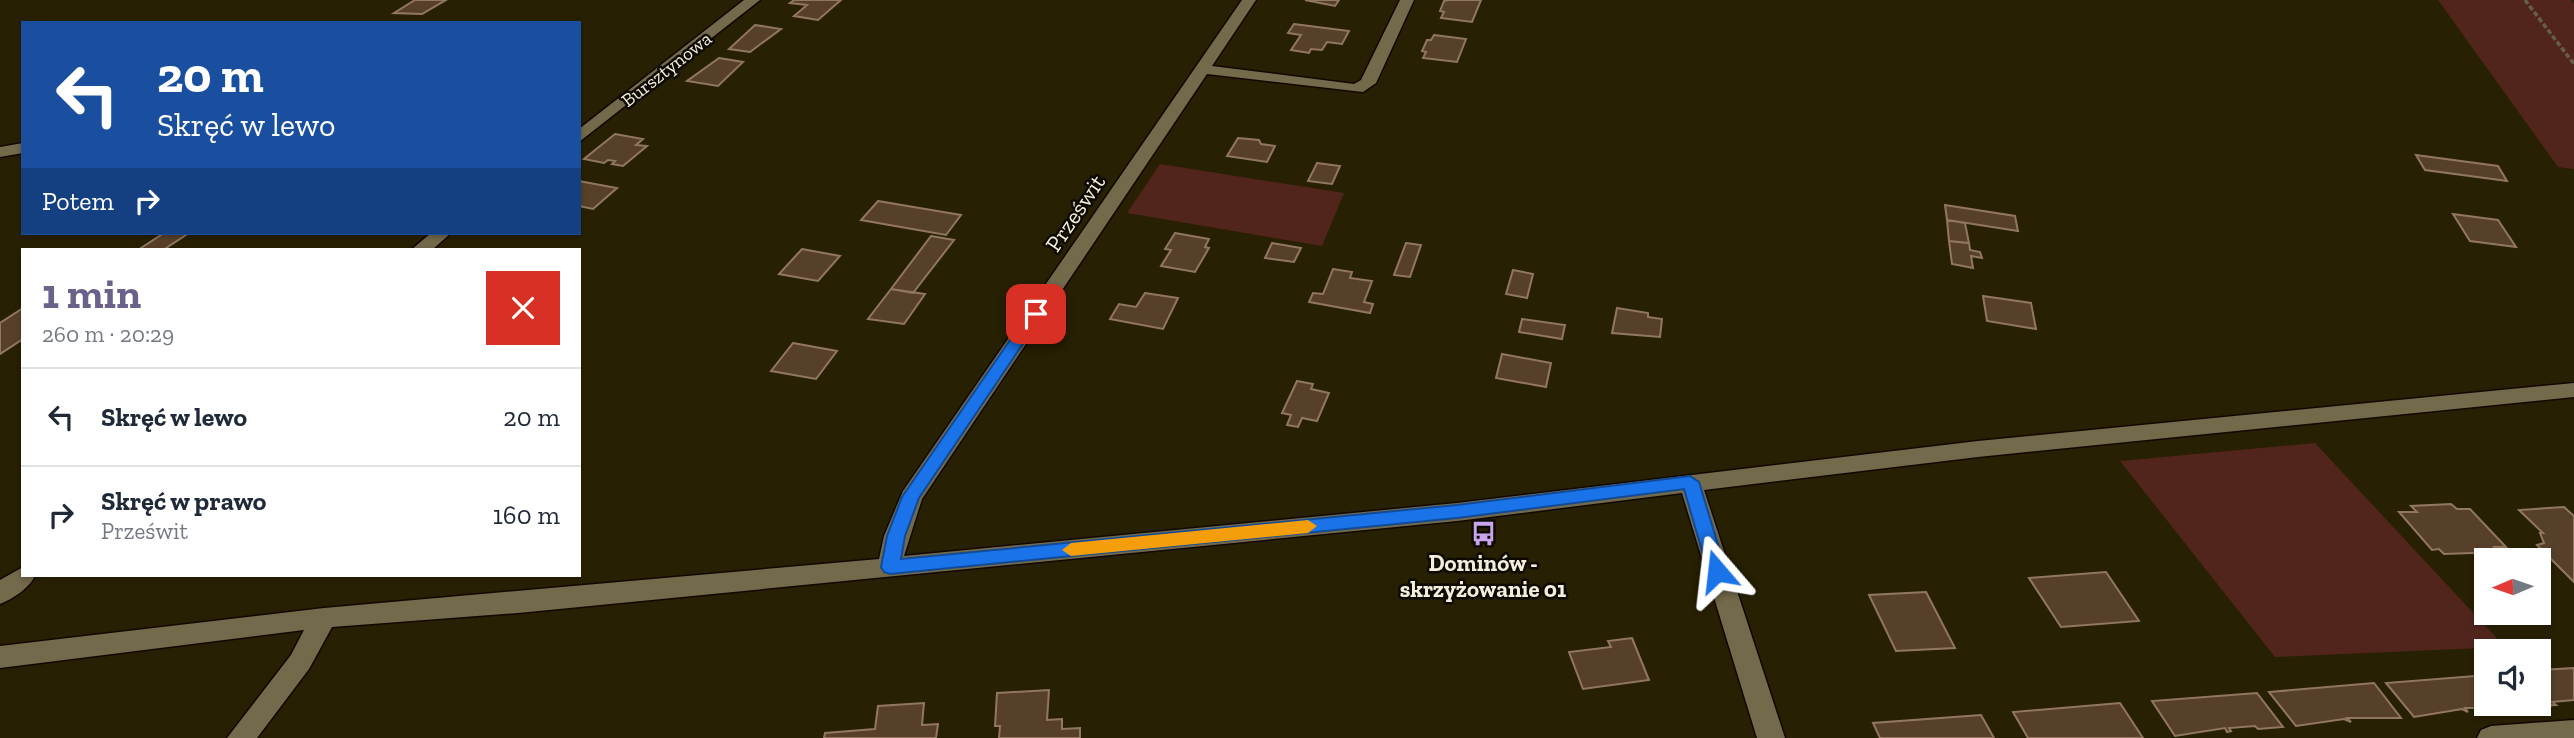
<!DOCTYPE html>
<html lang="pl">
<meta charset="utf-8">
<style>
:root{--surface:#fff;--page:#f6f6f7;--text:#1f2937;--muted:#747a83;--line:#e0e1e3;--accent:#6b6189}
body{margin:0;font-family:"Zilla Slab",serif;background:var(--page);color:var(--text);height:100vh;display:flex;flex-direction:column;font-size:26px;white-space:nowrap}
*{box-sizing:border-box;margin:0}
p{font-size:23px;color:var(--muted)}
.icon{flex:none;width:38px;height:38px;fill:none;stroke:currentColor;stroke-width:2;stroke-linecap:round;stroke-linejoin:round}
.map{position:relative;flex:1;overflow:hidden}
.panel{position:absolute;left:21px;top:248px;width:560px;height:329px;display:flex;flex-direction:column;background:var(--surface);border-radius:0px;box-shadow:0 2px 5px #0004}
.panel>*{flex:none}
.top-card{position:absolute;left:21px;top:21px;width:560px;height:214px;border-radius:0px;box-shadow:0 2px 5px #0004;background:#1a4fa0;color:#fff;overflow:hidden}
.needle{width:46px;rotate:268deg}
.fabs{position:absolute;left:2474px;top:548px;display:grid;gap:14px}
.fabs a{display:grid;place-items:center;width:77px;height:77px;border-radius:0px;background:var(--surface);box-shadow:0 2px 5px #0004;font-size:35px}
.pin{position:absolute;display:grid;place-items:center;width:60px;height:60px;color:#fff;margin:-30px;border-radius:14px;box-shadow:0 4px 10px #0006}
.me{position:absolute;width:77px;margin:-38px;rotate:343deg;stroke-linejoin:round;filter:drop-shadow(0 0 5px #0008)}
.turn{display:flex;align-items:center;gap:24px;height:147px;padding:0 21px;font-size:32px}
.turn .icon{width:91px;height:91px;stroke-width:2.5}
.turn b{display:block;font-size:49px;line-height:60px}
.then{display:flex;align-items:center;height:66px;padding:0 21px;background:#0003;gap:14px;font-size:26px}
.round{display:grid;place-items:center;flex:none;width:74px;height:74px;border-radius:0px;background:var(--page)}
.summary{display:flex;align-items:center;justify-content:space-between;height:119px;padding:0 21px}
h1{font-size:42px;font-weight:800;line-height:52px;color:var(--accent)}
ul{padding:0;list-style:none}
li{display:flex;align-items:center;gap:21px;height:98px;padding:0 21px;border-top:2px solid var(--line)}
li div{flex:1}
li b{display:block;font-size:26px}
li em{font-style:normal}
.map>svg:first-child{display:block}
</style>
<div class="map">
<svg width="2574" height="738" viewBox="0 0 2574 738">
<rect width="100%" height="100%" fill="#282002"/>
<path fill="#51251b" d="M2438,0H2571L2574,3V169L2558,167Z
M1160,164L1344,193L1322,246L1127,213Z
M2315,443L2505,647L2275,657L2120,461Z"/>
<path fill="#57402a" stroke="#917760" stroke-width="2" d="M415,0H446L422,14L394,13Z
M794,0H841L818,20L794,16L807,5L790,3Z
M1305,0H1339L1335,6Z
M1449,0H1481L1472,22L1441,18L1444,12L1440,11L1444,1Z
M1294,24L1349,31L1342,44L1327,42L1322,50L1311,49L1309,53L1291,50L1301,35L1288,33Z
M755,25L781,29L750,52L729,49Z
M1434,35L1466,39L1457,62L1423,58L1426,52L1422,51L1427,40H1431Z
M719,58L743,62L718,86L687,81Z
M615,134L643,139L636,145L647,146L623,166L612,164L615,161L608,160L604,163L584,159Z
M1238,138L1259,140L1261,144L1275,146L1267,162L1227,156Z
M2416,155L2498,166L2507,181L2425,170Z
M1317,163L1340,166L1332,184L1308,181Z
M579,181L617,188L593,209L579,206Z
M878,201L961,215L946,235L861,220Z
M1945,205L2015,216L2018,231L1947,220Z
M2453,214L2498,220L2516,247L2470,241Z
M1947,220L1965,223L1969,243L1949,241Z
M164,233H189L163,250H138Z
M1175,233L1209,239L1205,247L1209,248L1195,272L1161,266L1171,250L1165,249Z
M931,236L954,240L913,293L891,289Z
M1949,241L1969,243L1970,250L1980,252L1982,258L1971,256L1973,268L1952,264Z
M1272,243L1301,248L1294,262L1265,258Z
M1406,243L1421,245L1410,277L1394,275Z
M802,249L840,256L818,281L779,274Z
M1333,269L1352,272L1350,278L1372,281L1364,302L1373,304L1370,313L1309,302L1313,293L1323,294Z
M1513,270L1533,274L1527,298L1506,294Z
M891,289L925,294L904,324L868,319Z
M1145,293L1178,298L1163,329L1110,319L1119,304L1136,307Z
M1983,296L2031,303L2036,329L1987,321Z
M23,308V339L0,354V323Z
M1617,308L1648,313V317L1662,319L1660,337L1612,333Z
M1522,319L1565,325L1562,339L1519,332Z
M793,343L837,351L816,379L771,371Z
M1502,354L1551,363L1546,387L1496,378Z
M1297,381L1313,384L1311,389L1329,393L1317,421L1302,418L1298,427L1287,425L1291,415L1282,413Z
M2451,504L2457,509H2470L2506,547H2494L2498,552L2444,554L2439,549L2432,550L2399,512H2417L2411,506Z
M2564,507L2574,516V582L2537,545L2544,543L2540,533H2543L2519,510Z
M2106,572L2139,621L2061,627L2029,578Z
M1926,592L1955,648L1896,651L1869,595Z
M1632,638L1649,680L1583,689L1569,652L1611,647L1608,641Z
M2574,668V700L2552,702L2556,705L2531,707L2528,704H2539V670Z
M2487,675V704H2515L2519,708H2465L2468,712L2462,709L2414,717L2386,683Z
M2374,683L2401,718H2347L2351,722L2344,719L2296,726L2269,692Z
M1049,690L1047,720L1062,719V729L1080,728V738H999L1000,726H995L997,693Z
M2257,693L2283,727L2258,729L2255,726L2229,728L2231,731L2227,732L2225,728L2175,736L2152,701Z
M924,703L922,725L938,724L936,738H824L825,733L875,729L878,706Z
M2120,703L2143,738H2028L2013,712Z
M1981,715L1994,738H1880L1873,723Z"/>
<g fill="none" stroke-linecap="round" stroke-linejoin="round">
<defs>
<path id="minor" d="M744,0H760L579,142V129Z
M1242,0H1256L1212,66L1354,84L1361,80L1400,0H1414L1376,83L1363,92L1207,74L922,499L904,556L1457,503L1978,441L2574,383V397L1978,457L1704,490L1785,738H1757L1682,493L1457,521L518,613L332,627L309,669L257,738H227L291,655L304,630L0,668V646L324,608L879,559L884,536L903,491Z
M23,143V153L0,157V147Z
M431,233H451L432,250H411Z
M23,567V576H35C29,588 13,599 0,604V580Z
M2574,720V738H2477L2481,730L2491,726Z"/>
</defs>
<use href="#minor" stroke="#110900" stroke-width="3"/>
<path stroke="#665f45" stroke-width="3.5" stroke-dasharray="5 2.5" stroke-linecap="butt" d="M2525,0L2574,64"/>
<use href="#minor" fill="#73694b" fill-rule="evenodd"/>
</g>
<path fill="#1a73e8" stroke="#114b97" stroke-width="2" d="M1036,310L1043,314L919,498L905,536L901,559L1457,505L1690,476L1699,482L1726,571L1717,578L1708,571L1684,489L1457,518L890,574L884,572L881,567L887,536L902,497L1030,311Z"/>
<path fill="#f59e0b" d="M1308,520L1317,526L1308,533L1071,556L1062,550L1071,543Z"/>
<defs>
<symbol id="bus-bare" viewBox="-9 -9 18 18"><path d="M-5-6H5V4H4V6H2V4H-2V6H-4V4H-5ZM-3.5-4V0h7V-4ZM-3.5 1.2v1.5H-2V1.2ZM2 1.2v1.5H3.5V1.2Z" fill="#c9a5ee" stroke="#0d0a02" stroke-width="2.5" paint-order="stroke"/></symbol>
</defs>
<g fill-rule="evenodd">
<use href="#bus-bare" x="1466" y="516" width="35" height="35"/>
</g>
<g text-anchor="middle" stroke-width="5" stroke-linejoin="round" paint-order="stroke">
<g font-size="19" fill="#f4eedd" stroke="#0d0a02">
<text transform="translate(666 69) rotate(-38)" y="7">Bursztynowa</text>
</g>
<g font-size="23" fill="#f4eedd" stroke="#0d0a02">
<text transform="translate(1075 213) rotate(-56)" y="8">Prześwit</text>
</g>
<g font-size="23" font-weight="bold" fill="#f4eedd" stroke="#0d0a02">
<text x="1483" y="571">Dominów -<tspan x="1483" dy="26">skrzyżowanie 01</tspan></text>
</g>
</g>
</svg>
<div class="fabs">
<a><svg class="needle" viewBox="-14 -14 28 28"><path d="M0-13l5 13h-10z" fill="#e53935"/><path d="M0 13l5-13h-10z" fill="#747a83"/></svg></a>
<a><svg class="icon" aria-label="sound" viewBox="0 0 24 24"><path d="M4 9h4l5-4v14l-5-4H4zM17 9q2 3 0 6"/></svg></a>
</div>
<div class="pin" style="left:1036px;top:314px;background:#d93025"><svg class="icon" aria-label="arrive" viewBox="0 0 24 24"><path d="M6 21V4h12l-3 4 3 4H6"/></svg></div>
<svg class="me" style="left:1717px;top:571px" viewBox="-20 -20 40 40"><path d="M0-17L14 15 0 8-14 15z" fill="#1a73e8" stroke="#fff" stroke-width="4"/></svg>
<div class="top-card">
<div class="turn"><svg class="icon" aria-label="left" viewBox="0 0 24 24"><path d="M17 20v-9H6M10 6l-5 5 5 5"/></svg><div><b>20 m</b>Skręć w lewo</div></div>
<div class="then">Potem<svg class="icon" aria-label="right" viewBox="0 0 24 24"><path d="M7 20v-9h11M14 6l5 5-5 5"/></svg></div>
</div>
<section class="panel">
<div class="summary"><div><h1>1 min</h1><p>260 m · 20:29</p></div><a class="round" style="background:#d93025;color:#fff"><svg class="icon" aria-label="close" viewBox="0 0 24 24"><path d="M6 6l12 12M18 6L6 18"/></svg></a></div>
<ul>
<li><svg class="icon" aria-label="left" viewBox="0 0 24 24"><path d="M17 20v-9H6M10 6l-5 5 5 5"/></svg><div><b>Skręć w lewo</b></div><em>20 m</em></li>
<li><svg class="icon" aria-label="right" viewBox="0 0 24 24"><path d="M7 20v-9h11M14 6l5 5-5 5"/></svg><div><b>Skręć w prawo</b><p>Prześwit</p></div><em>160 m</em></li>
</ul>
</section>
</div>
